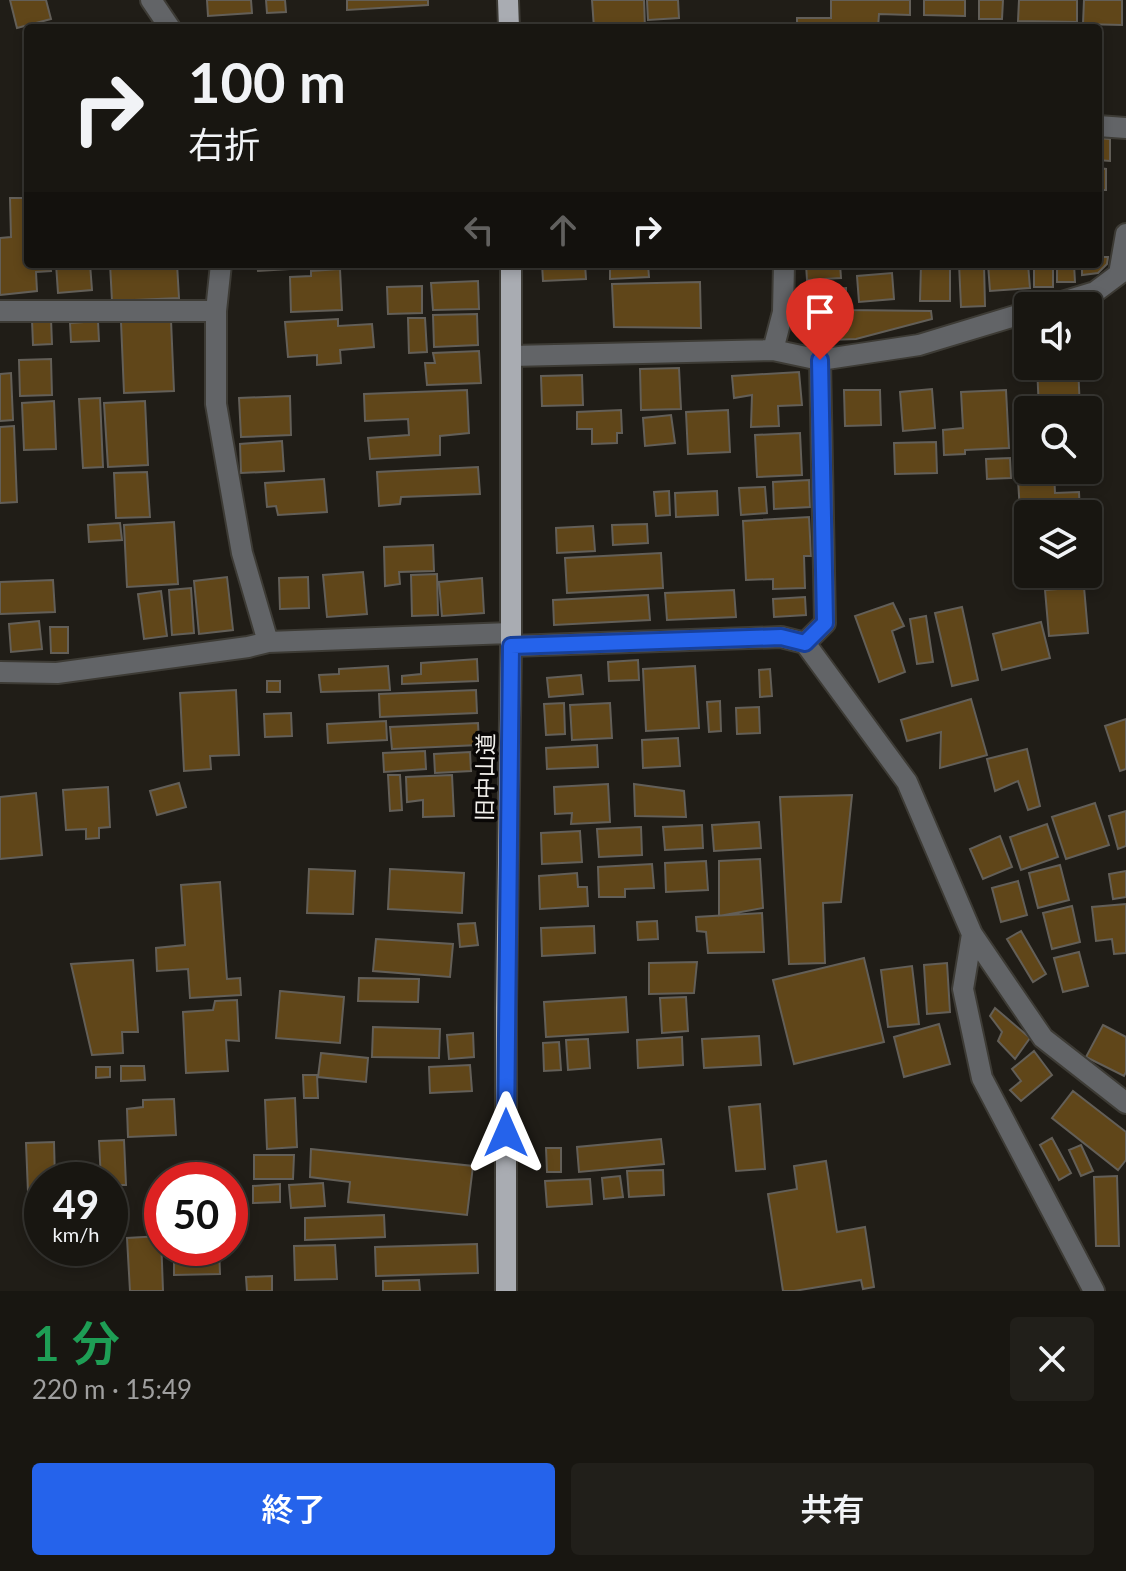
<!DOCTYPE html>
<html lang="ja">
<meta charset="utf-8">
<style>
:root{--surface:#181611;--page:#211f1a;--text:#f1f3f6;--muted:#9f9f9f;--line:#363531;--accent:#2563eb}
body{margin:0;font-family:Lato,"Noto Sans JP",sans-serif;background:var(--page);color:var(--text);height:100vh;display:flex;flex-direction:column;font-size:30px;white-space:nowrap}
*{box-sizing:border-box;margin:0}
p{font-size:26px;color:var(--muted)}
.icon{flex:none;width:44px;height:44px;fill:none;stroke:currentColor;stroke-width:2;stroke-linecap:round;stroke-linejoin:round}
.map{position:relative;height:1291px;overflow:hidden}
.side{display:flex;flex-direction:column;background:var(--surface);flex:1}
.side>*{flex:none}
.top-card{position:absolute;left:24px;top:24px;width:1078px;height:244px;border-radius:8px;box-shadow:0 4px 12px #0003,0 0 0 2px var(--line);background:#181611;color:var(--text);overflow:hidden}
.tools{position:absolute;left:1014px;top:292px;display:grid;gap:16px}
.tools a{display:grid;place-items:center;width:88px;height:88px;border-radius:8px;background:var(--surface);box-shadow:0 4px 12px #0003,0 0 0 2px var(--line);font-size:40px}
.speed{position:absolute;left:24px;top:1162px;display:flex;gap:16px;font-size:40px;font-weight:700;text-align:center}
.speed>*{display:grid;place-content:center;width:104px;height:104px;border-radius:50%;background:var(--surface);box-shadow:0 4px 12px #0003,0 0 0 2px var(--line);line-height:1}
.speed small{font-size:20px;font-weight:400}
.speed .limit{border:12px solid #d22;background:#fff;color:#111}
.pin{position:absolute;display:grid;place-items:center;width:68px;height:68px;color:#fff;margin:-82px -34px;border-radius:50% 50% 50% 0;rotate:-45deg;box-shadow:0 0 8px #0007}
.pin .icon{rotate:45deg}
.me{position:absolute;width:88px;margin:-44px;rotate:0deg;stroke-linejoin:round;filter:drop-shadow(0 0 6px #0008)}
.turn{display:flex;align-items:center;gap:28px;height:168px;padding:0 32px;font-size:36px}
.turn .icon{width:104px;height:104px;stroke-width:2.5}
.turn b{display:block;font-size:56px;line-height:68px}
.lanes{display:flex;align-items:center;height:76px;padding:0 32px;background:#0003;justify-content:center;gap:40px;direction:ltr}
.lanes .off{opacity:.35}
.round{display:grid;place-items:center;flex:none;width:84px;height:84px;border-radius:8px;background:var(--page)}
.head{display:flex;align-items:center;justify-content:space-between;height:136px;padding:0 32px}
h1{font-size:48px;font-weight:600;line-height:60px;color:#1e9e55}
.cta{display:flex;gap:16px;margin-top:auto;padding:16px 32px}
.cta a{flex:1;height:92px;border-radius:8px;background:var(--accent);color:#fff;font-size:32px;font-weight:600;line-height:92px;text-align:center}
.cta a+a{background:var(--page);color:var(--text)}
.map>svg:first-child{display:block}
</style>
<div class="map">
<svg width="1126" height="1291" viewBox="0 0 1126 1291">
<rect width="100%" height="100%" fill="#201d17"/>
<path fill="#604619" stroke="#635f58" stroke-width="2" d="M10,0H46L51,19L17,28Z
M207,0H251L252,13L208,16Z
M266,0H285L286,12L267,13Z
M347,0H428V5L347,10Z
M592,0H644L645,28H594Z
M647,0H678L679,18L648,20Z
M831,0H910V15L879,14L878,28H797V18H831Z
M924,0H965V16L924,15Z
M979,0H1003L1002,19H979Z
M1019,0H1077V22L1018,21Z
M1084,0H1122V25L1083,24Z
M923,23L980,24V28H923Z
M1098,86H1101L1102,110H1098Z
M1098,138L1110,139V161L1098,160Z
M1098,168L1106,169V190H1098Z
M10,198H28V264H50L51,271L36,272L37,291L0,295V238L11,237Z
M1098,257H1108L1107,264L1098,273L1082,275V264H1098Z
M56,264H90L92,290L58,293Z
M110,264H177L179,298L112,301Z
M257,264H306V268L258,271Z
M542,264H585L586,279L543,281Z
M610,264H648L649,277L610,279Z
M806,264H840L841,278L807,280Z
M921,264H950V301H920Z
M959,264H984L985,306L961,307Z
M988,264H1028L1030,288L990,291Z
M1034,264H1053V287H1034Z
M1057,264H1074L1075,282H1057Z
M340,269L342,310L291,312L290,277L311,276V271Z
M892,273L894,299L859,302L857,276Z
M478,281L479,309L433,310L431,283Z
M700,282L701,328L614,327L612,284Z
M422,286V313L388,314L387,287Z
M846,288V310L931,311L932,319L856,339L804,341L803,291Z
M477,314L478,345L434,347L433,315Z
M408,318H425L427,352L409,353Z
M51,319L52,344L33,345L32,320Z
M338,319V326L372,324L374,347L340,350L341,363L317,365V355L288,357L285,322Z
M171,320L174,391L124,393L121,322Z
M98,321L99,341L71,342L70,323Z
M479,351L481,383L427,385L425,363H435L433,353Z
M51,359L52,395L20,396L19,360Z
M1037,366H1078L1080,409L1039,410Z
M679,368L681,409L641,410L640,369Z
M799,372L802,405L778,406L779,426L751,427L752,395L734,398L732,376Z
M11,373L13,420L0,421V374Z
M582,375L583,405L542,406L541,376Z
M932,389L935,428L903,431L900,392Z
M467,390L469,433L440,436V455L370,459L368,438L409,435L408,419L365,421L364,394Z
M844,390H880L881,425L845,426Z
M1006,390L1009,448L965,450V454L944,455L943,430L963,428L961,392Z
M290,396L291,435L241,437L239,398Z
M100,398L103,467L83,468L79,399Z
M54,401L56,449L24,450L22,403Z
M145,401L148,465L108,467L104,403Z
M621,410L622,433H617V443L592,444V429H577V412Z
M728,410L730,452L688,454L686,412Z
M671,415L675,443L645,446L643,418Z
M14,426L17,502L0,503V427Z
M800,433L802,475L757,477L755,435Z
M282,441L284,471L241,473L240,444Z
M936,442L937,473L895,474L894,443Z
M1010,458L1011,478L987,479L986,459Z
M1028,461V470H1054L1055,493L1079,492L1080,514H1028V574H1088V539L1093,538L1095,576L1024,580L1017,462Z
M478,467L480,494L401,497L400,504L379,506L377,472Z
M147,472L150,517L116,518L114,473Z
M324,479L327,512L278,515L276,506L267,507L265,483Z
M809,480L810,507L774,509L773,482Z
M765,487L767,513L741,515L739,488Z
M669,491L670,515L656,516L654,492Z
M717,491L718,515L676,517L675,493Z
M809,517L811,556H804L805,588L773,589V579L746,580L743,521Z
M174,522L178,584L127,587L124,525Z
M120,523L122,540L89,542L88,525Z
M647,524L648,543L613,545L612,525Z
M593,526L595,551L557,553L556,528Z
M433,545L434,571L399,572L400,584L385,586L384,547Z
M661,553L663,588L567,593L565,558Z
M363,572L367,614L327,617L323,575Z
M437,574L438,615L412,616L411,575Z
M227,577L233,630L199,634L194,581Z
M308,577L309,608L280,609L279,578Z
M482,578L484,613L442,616L439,582Z
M53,580L55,612L0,614V582Z
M1084,587L1088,633L1049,636L1045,590Z
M191,588L194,633L172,635L169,590Z
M734,590L736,617L667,620L665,593Z
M161,591L167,636L144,639L138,594Z
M648,595L650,620L554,625L553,600Z
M805,597L806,615L774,617L773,599Z
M893,603L904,626L892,631L905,672L879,682L855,616Z
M962,607L978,680L952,686L935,613Z
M926,616L933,662L917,664L910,619Z
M39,621L42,649L11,652L9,624Z
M1041,622L1050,658L1002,670L993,634Z
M50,627H68V653H51Z
M477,659L478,681L402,684V676L421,674V663Z
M638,660L639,680L609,681L608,662Z
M388,666L390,690L321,692L319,675L339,674V669Z
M695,666L699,728L646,731L643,669Z
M770,669L772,696L760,697L759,670Z
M581,675L583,694L549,697L547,678Z
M267,681H280V692H267Z
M236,690L239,755L210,756L211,769L184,771L180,693Z
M476,690L477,713L380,717L379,694Z
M971,699L987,755L940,768L941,732L907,741L901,720Z
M720,701L721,731L709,732L707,702Z
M564,703L565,734L546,735L544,704Z
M610,703L612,738L572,740L570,705Z
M759,707L760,733L737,734L736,708Z
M291,713L292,736L265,737L264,714Z
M1126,719V769L1120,771L1105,726Z
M386,721L387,740L328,743L327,724Z
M478,723L479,745L392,749L390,727Z
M678,738L680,766L643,768L642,740Z
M597,745L598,767L547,769L546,748Z
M1027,749L1040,806L1028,810L1018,781L995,791L987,759Z
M425,751L426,769L384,772L383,753Z
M470,752L471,771L435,773L434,754Z
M388,775H400L402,810L390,811Z
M452,775L454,816L423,817V800L407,802L406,777Z
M179,783L186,807L157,815L150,791Z
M608,784L610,822L571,824L572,813L555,814L554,787Z
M634,784L684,791L686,817L635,816Z
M108,787L110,827L99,828V838L86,839V829L66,830L63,790Z
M36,793L42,855L0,859V797Z
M852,795L841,902L823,903L825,963L789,964L780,797Z
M1095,803L1109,845L1066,859L1052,817Z
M1126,811V846L1118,849L1109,816Z
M759,822L761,848L714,851L712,825Z
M1047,824L1058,857L1021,870L1010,837Z
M702,825L703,848L665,850L663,827Z
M641,827L642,855L599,857L597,829Z
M580,831L582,862L542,864L541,833Z
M1000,836L1012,867L983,879L970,849Z
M760,859L763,908L719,916V861Z
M706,861L708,890L666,892L665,863Z
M652,864L654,888L625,889V897H599L598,867Z
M1060,865L1069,900L1038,908L1029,873Z
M309,869L355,871L353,914L307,913Z
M390,869L464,873L462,913L388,909Z
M1126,871V897L1113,899L1109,874Z
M577,873L578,887H587L588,906L540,909L539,876Z
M1018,881L1027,915L1001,922L992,888Z
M220,882L227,979L240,978L241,995L190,998L188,969L157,971L156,948L185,945L181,885Z
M1126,904V953L1114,954L1112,939L1096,941L1092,907Z
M1072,906L1080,942L1052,949L1043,913Z
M762,913L764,952L708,953L706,932L697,931L696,917Z
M657,921L658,939L638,940L637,922Z
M475,923L478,945L460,947L458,924Z
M594,926L595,953L542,956L541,928Z
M1021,931L1046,974L1033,982L1007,939Z
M376,939L453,944L450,977L373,971Z
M1079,952L1088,986L1063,992L1054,958Z
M864,958L884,1042L794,1064L773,980Z
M133,960L138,1032H122L123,1053L92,1055L71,964Z
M697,962L694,993L649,994V963Z
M947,963L950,1012L927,1014L924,965Z
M912,966L919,1024L888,1027L881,970Z
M359,978L419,979L418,1002L358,1001Z
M280,991L344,997L340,1043L276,1038Z
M626,997L628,1032L546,1037L544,1002Z
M686,997L688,1031L662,1033L660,998Z
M237,1000L239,1041L226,1040L228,1071L186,1073L183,1012L213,1010L215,1001Z
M995,1008L1030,1038L1015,1059L998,1041L1002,1032L990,1016Z
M939,1024L950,1064L904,1077L894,1037Z
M1103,1025L1126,1037V1072L1124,1076L1086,1057Z
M373,1027L440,1029L439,1058L372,1057Z
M473,1033L474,1057L449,1059L447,1035Z
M759,1036L761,1065L704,1068L702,1039Z
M682,1037L683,1065L638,1068L637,1040Z
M588,1039L590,1068L568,1070L566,1040Z
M559,1042L561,1070L544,1071L543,1043Z
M1034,1051L1052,1075L1021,1101L1010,1090L1021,1081L1012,1069Z
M321,1053L368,1058L366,1082L318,1077Z
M470,1065L472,1091L430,1093L429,1067Z
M121,1066H144L145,1080L121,1081Z
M96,1067H110V1077L96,1078Z
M303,1075H317L318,1098H304Z
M1073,1091L1126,1132V1160L1118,1170L1052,1118Z
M295,1098L297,1147L267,1149L265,1100Z
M174,1099L176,1135L128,1137L127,1109L143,1107V1100Z
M760,1104L765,1169L736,1171L729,1107Z
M1052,1138L1071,1173L1059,1180L1040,1145Z
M661,1139L664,1164L579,1172L577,1147Z
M124,1140L126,1185H110V1180H101L99,1141Z
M54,1142L55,1180H42V1191L28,1192L26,1143Z
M1081,1145L1093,1171L1081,1176L1069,1150Z
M546,1148H561V1172H547Z
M311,1149L473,1166L467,1215L348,1202L350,1182L310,1177Z
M254,1155H294L293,1179H254Z
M826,1161L837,1232L865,1227L874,1287L863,1289L861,1280L794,1291H783L768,1194L797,1189L794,1166Z
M663,1170L664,1195L629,1197L627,1171Z
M620,1176L623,1197L604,1199L602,1178Z
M1117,1176L1119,1246H1096L1094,1177Z
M590,1179L592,1204L547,1207L545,1181Z
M323,1183L325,1206L291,1208L289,1185Z
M280,1184V1202L253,1203V1186Z
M384,1215L385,1237L305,1240V1218Z
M161,1236L163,1291H130L127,1238Z
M477,1244L478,1273L376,1276L375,1247Z
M335,1245L337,1279L295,1280L294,1246Z
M174,1248H219L220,1274L174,1275Z
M272,1276V1291H247L246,1277Z
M419,1280L420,1291H383V1281Z"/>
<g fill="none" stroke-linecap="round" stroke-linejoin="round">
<defs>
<path id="minor" d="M151,0L170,28
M1098,126L1126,128
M221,264L216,311V404L242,553L268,642
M1049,306L1095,292L1119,274L1126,234
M0,311H216
M773,350L783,312L784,264
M511,356L773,350L820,360L919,345L1028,312
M805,643L825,623L820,360
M511,646L781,637L805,643L907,782L972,934L1043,1038L1126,1103
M0,672L57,673L248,647L268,642L511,633
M972,934L963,989L982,1078L1094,1291"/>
<path id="major" d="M508,0L509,28
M506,1291V1007L511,646V264"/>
</defs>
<use href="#minor" stroke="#3d3b35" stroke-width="24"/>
<use href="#major" stroke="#3d3b35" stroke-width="24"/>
<use href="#minor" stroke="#626467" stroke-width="20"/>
<use href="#major" stroke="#a9acb2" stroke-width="20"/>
</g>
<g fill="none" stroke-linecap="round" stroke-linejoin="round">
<defs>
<path id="route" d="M506,1133L511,646L781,637L805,643L825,623L820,360"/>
</defs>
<use href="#route" stroke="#184099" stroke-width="20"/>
<use href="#route" stroke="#2563eb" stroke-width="14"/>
</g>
<g text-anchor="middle" stroke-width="7" stroke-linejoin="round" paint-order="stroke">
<g font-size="22" fill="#f2f0ec" stroke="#090706">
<text transform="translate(485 777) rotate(-89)" y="8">旧中山道</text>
</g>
</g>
</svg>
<div class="tools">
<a><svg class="icon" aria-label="sound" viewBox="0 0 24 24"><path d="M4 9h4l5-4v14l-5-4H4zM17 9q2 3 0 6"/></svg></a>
<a><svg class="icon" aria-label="search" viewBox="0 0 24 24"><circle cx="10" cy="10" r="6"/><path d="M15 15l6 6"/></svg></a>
<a><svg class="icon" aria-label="layers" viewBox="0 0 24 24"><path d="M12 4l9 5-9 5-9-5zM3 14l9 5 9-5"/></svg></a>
</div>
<div class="speed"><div>49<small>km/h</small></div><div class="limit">50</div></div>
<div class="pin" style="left:820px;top:360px;background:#d93025"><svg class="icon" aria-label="arrive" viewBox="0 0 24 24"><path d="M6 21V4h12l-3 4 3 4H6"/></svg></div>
<svg class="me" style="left:506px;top:1133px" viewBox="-20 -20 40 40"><path d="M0-17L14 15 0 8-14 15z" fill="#2563eb" stroke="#fff" stroke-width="4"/></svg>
<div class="top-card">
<div class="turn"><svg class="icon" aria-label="right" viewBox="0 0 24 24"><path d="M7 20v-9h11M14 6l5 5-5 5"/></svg><div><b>100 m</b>右折</div></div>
<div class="lanes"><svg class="icon off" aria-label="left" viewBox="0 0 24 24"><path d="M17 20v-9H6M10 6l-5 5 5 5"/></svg><svg class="icon off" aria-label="ahead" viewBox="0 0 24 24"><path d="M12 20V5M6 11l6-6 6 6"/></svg><svg class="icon" aria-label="right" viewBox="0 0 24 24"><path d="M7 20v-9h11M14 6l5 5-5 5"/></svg></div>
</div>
</div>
<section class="side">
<div class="head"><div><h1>1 分</h1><p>220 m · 15:49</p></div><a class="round"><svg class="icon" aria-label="close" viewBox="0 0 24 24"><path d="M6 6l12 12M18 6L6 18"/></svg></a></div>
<div class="cta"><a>終了</a><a>共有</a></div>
</section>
